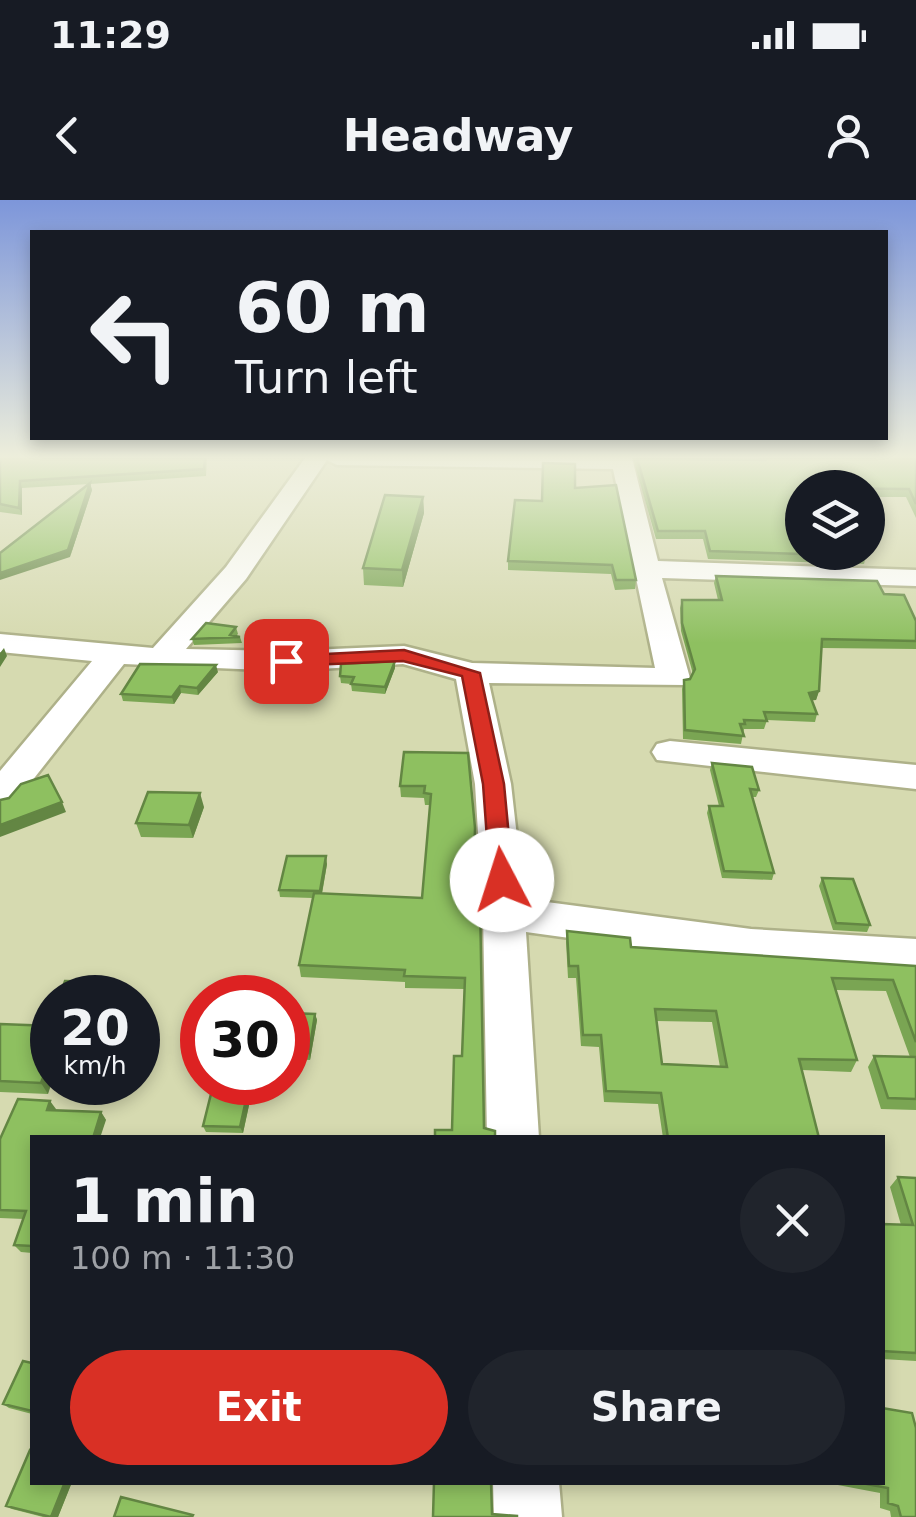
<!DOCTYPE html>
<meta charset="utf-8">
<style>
:root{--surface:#171b24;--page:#20242c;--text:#f1f3f6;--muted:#9ea1a6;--accent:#d93025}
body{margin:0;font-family:"DejaVu Sans",sans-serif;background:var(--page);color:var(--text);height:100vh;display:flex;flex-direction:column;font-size:38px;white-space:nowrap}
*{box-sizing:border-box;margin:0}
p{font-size:32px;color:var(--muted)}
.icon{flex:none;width:55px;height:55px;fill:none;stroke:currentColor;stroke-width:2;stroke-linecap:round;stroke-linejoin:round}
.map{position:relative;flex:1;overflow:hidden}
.drawer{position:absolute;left:30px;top:935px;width:855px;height:350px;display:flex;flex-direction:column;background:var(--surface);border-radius:0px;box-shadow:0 5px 15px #0003}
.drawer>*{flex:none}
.top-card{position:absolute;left:30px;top:30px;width:858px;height:210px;border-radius:0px;box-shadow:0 5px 15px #0003;background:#171b24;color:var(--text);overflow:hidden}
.tools{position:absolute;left:785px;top:270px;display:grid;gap:20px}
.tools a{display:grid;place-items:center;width:100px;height:100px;border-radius:50%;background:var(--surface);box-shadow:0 5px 15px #0003;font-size:50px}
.speed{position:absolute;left:30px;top:775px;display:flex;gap:20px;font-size:50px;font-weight:700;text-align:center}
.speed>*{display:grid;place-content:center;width:130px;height:130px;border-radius:50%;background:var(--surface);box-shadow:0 5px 15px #0003;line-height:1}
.speed small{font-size:25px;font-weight:400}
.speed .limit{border:15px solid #d22;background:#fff;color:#111}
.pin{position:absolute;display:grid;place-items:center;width:85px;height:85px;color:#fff;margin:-42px;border-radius:20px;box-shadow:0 5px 15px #0006}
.me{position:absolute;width:110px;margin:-55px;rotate:355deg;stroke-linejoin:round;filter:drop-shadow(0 0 8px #0008)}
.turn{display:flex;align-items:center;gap:35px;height:210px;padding:0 40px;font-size:45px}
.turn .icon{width:130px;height:130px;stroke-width:2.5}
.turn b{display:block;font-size:70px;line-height:85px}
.round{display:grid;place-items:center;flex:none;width:105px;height:105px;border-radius:52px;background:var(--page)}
.summary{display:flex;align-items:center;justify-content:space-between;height:170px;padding:0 40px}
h1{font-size:60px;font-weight:800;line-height:75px}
.button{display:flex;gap:20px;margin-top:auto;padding:20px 40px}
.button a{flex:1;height:115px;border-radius:60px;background:var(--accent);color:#fff;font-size:40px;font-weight:800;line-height:115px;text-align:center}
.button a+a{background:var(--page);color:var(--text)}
.status{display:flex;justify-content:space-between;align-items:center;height:70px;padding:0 50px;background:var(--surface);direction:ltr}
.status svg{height:28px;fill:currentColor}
header{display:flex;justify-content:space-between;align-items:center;height:130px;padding:0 40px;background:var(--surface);font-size:45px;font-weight:800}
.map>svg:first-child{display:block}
</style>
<div class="status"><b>11:29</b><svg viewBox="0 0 49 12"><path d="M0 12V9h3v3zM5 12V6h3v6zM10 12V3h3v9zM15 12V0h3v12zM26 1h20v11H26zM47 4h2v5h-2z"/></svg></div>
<header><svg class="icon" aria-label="back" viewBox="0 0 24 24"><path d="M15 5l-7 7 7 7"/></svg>Headway<svg class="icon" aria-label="person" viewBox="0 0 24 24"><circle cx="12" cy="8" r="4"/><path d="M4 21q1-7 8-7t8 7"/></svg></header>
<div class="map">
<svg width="916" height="1317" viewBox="0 0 916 1317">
<rect width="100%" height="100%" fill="#d6dab0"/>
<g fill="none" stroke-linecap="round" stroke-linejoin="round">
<defs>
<path id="street" d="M305,258H632L658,361L916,370V386L662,378L690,478L685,485L489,483L511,584L524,699L751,729L916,739V773L751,763L526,732L539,938H487L483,713L475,584L456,479L403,464L286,471L124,464L13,605L0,609V571L92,461L0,452V434L153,448L226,367ZM327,260L337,265L613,269L655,468L472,463L404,446L286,451L186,449L246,379Z
M670,541L916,565V589L657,560L652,552L657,544Z
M493,1282H559L562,1317H494Z"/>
</defs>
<use href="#street" stroke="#aeb189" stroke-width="5"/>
<use href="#street" fill="#fff" fill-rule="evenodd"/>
</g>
<path fill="#7aa553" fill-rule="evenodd" d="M0,258H207L206,276L90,284L92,290L70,357L89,284L22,288V315L0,312Z
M633,258L759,260L758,258H916V318L906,297H868V288H802L866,356L864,364L708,359L703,339H656Z
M575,288L636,380L635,389L615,390L611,374L508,370V361L542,301Z
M423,297L424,313L403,387L364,385L363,368Z
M716,376L884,394L916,421V449L822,448L819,491L816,500H812L817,514L815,522L767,520L764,529H744L741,544L683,539L682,489L684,480L690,479L693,474L681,431L680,408L682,400H718L714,383Z
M236,427L238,434L236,436L240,437L242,443L194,445L192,439Z
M395,461V468L385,494L352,491L351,484L341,483L340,476Z
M218,472L198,495L181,493L174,504L123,501L121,494Z
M468,553L484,928L452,930L462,856L464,789L405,788V782L301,777L299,765L313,698L280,697L279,690L327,664L322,694L422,698L430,605H425L424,598L401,597L400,586Z
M712,563L759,590L756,597H752L774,673L772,680L722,678L707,613L709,606H719L710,570Z
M204,607L193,638L141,637L136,623Z
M822,678L870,725L867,732L833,730L819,686Z
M567,731L631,747L916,766V910L881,909L868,867L874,856L910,857L886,791L836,790L857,860L851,872L802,870L819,938H663L658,904L604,902L599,847L581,846L576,778H568L566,742ZM656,821L712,822L720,867L662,864Z
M288,813L315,814L317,820L310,860L288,859Z
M0,824L52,826L48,894L0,892Z
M214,882H254L243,933L206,932L203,926Z
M50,901L55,910L101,912L106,920L32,938V1053L21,1052L14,1045L24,1019L0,1018V939Z
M898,977L916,978V1161L882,1159V1024L901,1025L890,987Z
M32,1163V1214L9,1208L3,1204Z
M32,1282H72L58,1317H43L12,1309L6,1306Z
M822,1282H882L916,1317H891L890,1311L880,1308V1293Z"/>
<path fill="#638643" d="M20,281L22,288V315L19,308Z
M90,283L92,290L70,357L0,380V373Z
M423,297L424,313L403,387L402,370Z
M4,448L7,456L0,467V453Z
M395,461V468L385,494V487Z
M216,465L218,472L198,495L197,488Z
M180,486L181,493L174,504L172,497Z
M819,491L816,500L806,501L809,493Z
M200,593L204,607L193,638L189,625Z
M62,602L66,612L0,637V625Z
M326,656L327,664L321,698L320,691Z
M97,782L100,789L97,798H91Z
M315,814L317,820L310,860L309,853Z
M52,854V882L48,894L41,883Z
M250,882H254L243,933L240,927Z
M50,901L56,909L52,919L47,910Z
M101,912L106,920L100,938H93Z
M65,1282H72L58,1317H51Z"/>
<path fill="#8ec060" stroke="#638643" stroke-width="2.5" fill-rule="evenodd" d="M0,258H205L204,269L20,281L19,308L0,304Z
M637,258L765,260L764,258H916V304L909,289L802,288V352H865L866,356L710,351L705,331H658Z
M543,263L575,264V288L616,285L636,380H616L612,365L508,361L515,300L542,301Z
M90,283L68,350L0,373V353Z
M385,295L423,297L402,370L363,368Z
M716,376L877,381L884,394L904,395L916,421V441L822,439L819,491L809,493L817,514L764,512L767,521L744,520L745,524H740L744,536L685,530L684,480L690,479L695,469L682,423V400H722Z
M206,423L236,427L230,435L240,437L192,439Z
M395,461L385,487L351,484L354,477L340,476L341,464Z
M140,464L216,465L197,488L180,486L172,497L121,494Z
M404,552L468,553L475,628L473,701H480L484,928L495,931V938H435V930H452L454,856H462L465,778L404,776L405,770L299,765L314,693L422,698L431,594L424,593L425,586H400Z
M712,563L752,567L759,590L750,589L774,673L724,671L709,606H723Z
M48,575L62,602L0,625V600L9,598L21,584Z
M148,592L200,593L189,625L136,623Z
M287,656H326L320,691L279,690Z
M822,678L853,679L870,725L836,723Z
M567,731L630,738L631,747L916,766V842L893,780L832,778L857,860L799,859L819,938H668L661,893L606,891L601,835H583L578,766H569ZM655,809L716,811L727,867L662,864Z
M65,781L97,782L91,798H59Z
M288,813L315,814L309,853L288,852Z
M0,824L52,826V854L41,883L0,881Z
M874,856L916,857V899L888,898Z
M214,882H250L240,927L203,926Z
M18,899L50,901L47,910L101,912L93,938H32V1046L14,1045L26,1011L0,1010V939Z
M898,977L916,978V1153L882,1151V1024L913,1025Z
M23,1161L32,1163V1211L3,1204Z
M882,1208L912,1213L916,1228V1317H901L898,1306L888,1303V1288L856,1282H882Z
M30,1250L32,1251V1282H65L51,1317L6,1306Z
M434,1282H491L492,1314L517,1316V1317H433Z
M121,1297L193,1315L192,1317H114Z"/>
<linearGradient id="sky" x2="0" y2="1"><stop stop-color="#7d96da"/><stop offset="0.58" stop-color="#edeedb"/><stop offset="1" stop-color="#edeedb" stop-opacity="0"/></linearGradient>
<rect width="916" height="443" fill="url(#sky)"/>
<path fill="#d93025" stroke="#8d1f18" stroke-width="2.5" d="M404,450L480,473L504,584L513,680L510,687H493L490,680L483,584L462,476L403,461L286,466L277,461L286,456Z"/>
</svg>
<div class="tools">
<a><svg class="icon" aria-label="layers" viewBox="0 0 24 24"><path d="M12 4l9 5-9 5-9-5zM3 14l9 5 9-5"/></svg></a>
</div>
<div class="speed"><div>20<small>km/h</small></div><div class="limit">30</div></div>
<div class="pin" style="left:286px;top:461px;background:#d93025"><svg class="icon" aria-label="arrive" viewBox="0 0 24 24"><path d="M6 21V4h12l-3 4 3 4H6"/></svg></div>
<svg class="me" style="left:502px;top:680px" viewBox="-20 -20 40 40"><circle r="19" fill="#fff"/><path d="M0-13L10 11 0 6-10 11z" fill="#d93025"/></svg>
<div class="top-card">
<div class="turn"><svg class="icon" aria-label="left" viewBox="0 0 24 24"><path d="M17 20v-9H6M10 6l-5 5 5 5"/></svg><div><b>60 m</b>Turn left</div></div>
</div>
<section class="drawer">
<div class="summary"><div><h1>1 min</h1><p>100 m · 11:30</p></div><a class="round"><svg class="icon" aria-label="close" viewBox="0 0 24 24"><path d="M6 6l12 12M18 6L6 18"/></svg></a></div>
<div class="button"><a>Exit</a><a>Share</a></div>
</section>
</div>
